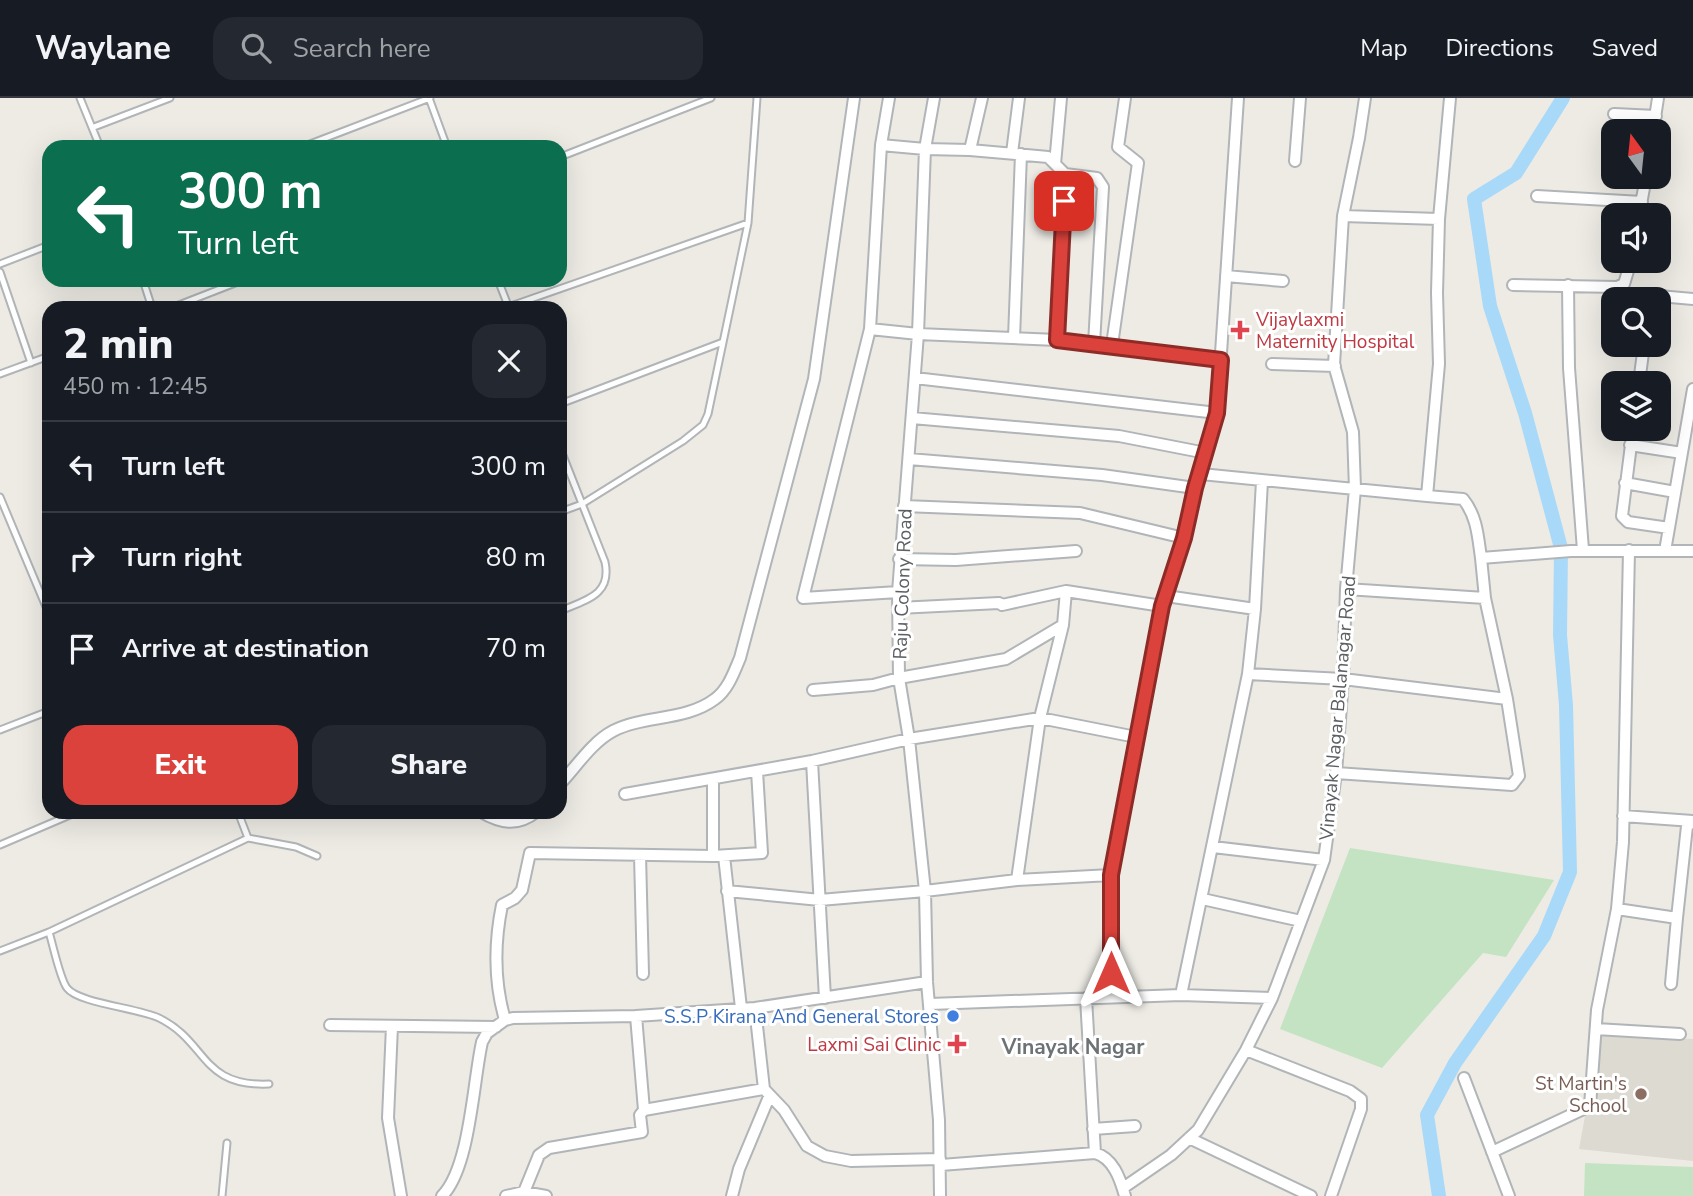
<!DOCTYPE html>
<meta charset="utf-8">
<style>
:root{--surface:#171b24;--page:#242831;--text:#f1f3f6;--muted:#9ea1a6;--line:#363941;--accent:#dc423c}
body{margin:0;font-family:"Nunito Sans",sans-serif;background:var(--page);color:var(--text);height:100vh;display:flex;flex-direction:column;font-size:26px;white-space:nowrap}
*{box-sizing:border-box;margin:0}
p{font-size:23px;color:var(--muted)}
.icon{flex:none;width:38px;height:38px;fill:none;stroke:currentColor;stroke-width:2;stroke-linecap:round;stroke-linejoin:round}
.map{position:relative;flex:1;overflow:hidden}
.drawer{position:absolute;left:42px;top:203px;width:525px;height:518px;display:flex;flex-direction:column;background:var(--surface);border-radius:21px;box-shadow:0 7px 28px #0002}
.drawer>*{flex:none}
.hud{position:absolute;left:42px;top:42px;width:525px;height:147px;border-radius:21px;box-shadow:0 7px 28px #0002;background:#0b6e4f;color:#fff;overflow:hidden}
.needle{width:46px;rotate:345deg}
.controls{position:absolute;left:1601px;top:21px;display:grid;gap:14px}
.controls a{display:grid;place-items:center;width:70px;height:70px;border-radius:14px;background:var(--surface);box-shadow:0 7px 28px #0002;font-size:35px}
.pin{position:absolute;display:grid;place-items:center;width:60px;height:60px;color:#fff;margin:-30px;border-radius:14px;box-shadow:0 4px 10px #0006}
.me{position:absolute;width:77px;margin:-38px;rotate:0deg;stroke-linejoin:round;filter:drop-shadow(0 0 5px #0008)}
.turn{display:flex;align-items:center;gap:24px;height:147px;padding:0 21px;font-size:32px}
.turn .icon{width:91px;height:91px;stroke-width:2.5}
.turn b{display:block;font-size:49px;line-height:60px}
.round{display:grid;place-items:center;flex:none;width:74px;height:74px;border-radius:21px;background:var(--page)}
.headline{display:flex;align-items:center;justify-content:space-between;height:119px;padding:0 21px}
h1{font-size:42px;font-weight:800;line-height:52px}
.cta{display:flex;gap:14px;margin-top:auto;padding:14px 21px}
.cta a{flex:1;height:80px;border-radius:21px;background:var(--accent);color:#fff;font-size:28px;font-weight:800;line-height:80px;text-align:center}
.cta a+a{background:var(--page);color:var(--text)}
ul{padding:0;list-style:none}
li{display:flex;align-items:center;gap:21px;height:91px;padding:0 21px;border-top:2px solid var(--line)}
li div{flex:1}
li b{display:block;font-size:26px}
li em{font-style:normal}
header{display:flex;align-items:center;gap:42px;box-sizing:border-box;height:98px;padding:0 35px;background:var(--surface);border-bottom:2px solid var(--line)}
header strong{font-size:33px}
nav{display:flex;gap:38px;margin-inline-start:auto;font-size:24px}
.search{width:490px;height:63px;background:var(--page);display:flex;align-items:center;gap:18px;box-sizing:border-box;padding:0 24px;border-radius:21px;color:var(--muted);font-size:26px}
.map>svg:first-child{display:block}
</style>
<header>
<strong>Waylane</strong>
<div class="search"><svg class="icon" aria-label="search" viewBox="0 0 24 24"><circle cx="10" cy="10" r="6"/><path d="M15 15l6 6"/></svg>Search here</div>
<nav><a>Map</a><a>Directions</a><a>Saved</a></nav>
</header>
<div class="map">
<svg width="1693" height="1098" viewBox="0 0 1693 1098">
<rect width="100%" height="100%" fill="#edebe4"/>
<path fill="#dddad2" d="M1600,936L1693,941V1063L1579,1051Z"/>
<path fill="#c4e3c2" d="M1350,750L1554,782L1506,859L1483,855L1382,970L1280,931Z
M1585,1065L1693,1069V1098H1584Z"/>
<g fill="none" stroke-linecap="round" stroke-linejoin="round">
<path stroke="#a9d9f8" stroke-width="14" d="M1439,1098L1427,1017L1455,965L1544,838L1570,774L1566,607L1560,537L1561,450L1525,315L1490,208L1474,101L1516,75L1563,0"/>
<defs>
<path id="service" d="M80,0L100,49
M429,0L447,49
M94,29L170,0
M302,49L430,0
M560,59L711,0
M0,166L49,147
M0,174L31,265
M143,182L152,210
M498,182L509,210
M171,210L243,182
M505,210L748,125
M0,276L49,258
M560,306L723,244
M560,350L605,464C612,497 586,502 560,513
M0,399L49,516
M560,414L582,406L683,343L703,327L708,316L748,125L757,0
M0,632L49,613
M238,714L248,740
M0,747L77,714
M49,834C53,847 60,881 67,890C78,905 138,910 159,920C208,944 200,989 269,986
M0,853L49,834L248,740L296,749L317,758
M222,1098L227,1045"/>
<path id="minor" d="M889,0L881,47L925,51L970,52L1048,59L1065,76L1097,80L1103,89L1094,246
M934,0L925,51L918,236L898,494L899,580L909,641L925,793L927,884L939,1022L940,1098
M1614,16L1656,18
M1653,33L1658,0
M881,47L870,231L918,236L1057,242L1221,262
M970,52L982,0
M1012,55L1019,0
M1295,63L1300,0
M1055,66L1061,0
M1537,98L1642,104
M1639,117L1646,79
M1343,118L1439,121
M1226,178L1283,183
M1513,187L1617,189L1624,186L1631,163
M1568,187L1569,270L1583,452
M1654,201L1659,198L1693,201
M870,231L803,500L898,494
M1014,240L1021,56
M1057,242L1065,76
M1112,247L1138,65L1118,49L1125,0
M1272,266L1335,268
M915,280L1217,315
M1639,285L1644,247
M912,320L1119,338L1206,355
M1633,331L1622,418L1628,424L1669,430
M1630,347L1682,355
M909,361L1102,377L1195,390
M1201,376L1427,398L1439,266L1437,195L1439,121L1450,0
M1262,383L1255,511L1248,576L1343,581L1507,601
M1625,385L1675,394
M1427,398L1463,401C1477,418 1478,439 1481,460
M904,408L1080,415L1184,440
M1665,453L1693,291
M899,461L956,462L1076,453
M1346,491L1485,500
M1166,498L1255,511
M898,510L999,505L1002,507L1066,493L1162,508
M813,592L873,587L899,580L1006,561L1063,527
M812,663L825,900
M1336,675L1512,687L1519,678L1507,601L1485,500L1481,460L1571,453H1693
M713,682V758
M560,686C576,669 592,644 613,633C644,617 686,623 715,601C728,592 734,574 740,560L814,281L854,0
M625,696L812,663L909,641L1040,620L1136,639
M481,714C500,725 517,729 536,714
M1623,718L1693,723
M1213,749L1324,762
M640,757L643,876
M724,758L741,910
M1017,782L1040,620L1063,527L1066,493
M727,793L820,802L925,793L1017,782L1111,777
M1207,802L1301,823
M1617,811L1677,820L1671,886
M1677,820L1687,728L1693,724
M1181,897L1248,576
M1111,899V777L1136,639L1162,508L1184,440L1195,390L1217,315L1238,0
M1086,900L1095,1055C1113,1060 1120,1080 1125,1098
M930,906L1181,897L1272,900
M505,922C494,884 494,846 502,807L515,800L522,792L530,755L713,758L762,755L757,673
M330,927L496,929
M392,928L388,1020L401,1098
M1596,931L1680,936
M1246,952L1350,993L1361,1001V1011L1331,1098
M1464,980L1509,1098
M764,991L784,1012L807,1048L825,1058L851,1063L940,1061
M644,1012L764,991L755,910
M1093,1031L1135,1028
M1189,1040L1311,1098
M1492,1054L1590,1008L1597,912L1617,811L1623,744L1629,452
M941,1067L1095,1055
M1123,1090L1171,1057L1198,1032L1246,952L1272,900L1324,762L1336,675L1343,581L1346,491L1355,391L1353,334L1334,267L1343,118L1359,40L1365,0
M442,1098C470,1070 473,984 482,944L487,935L505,922L513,920L636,918L755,910L927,884
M506,1098L524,1094
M546,1098L524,1094L539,1057L549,1050L642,1034L640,1017L644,1012L636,918
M732,1098L739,1071L769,999"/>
</defs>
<use href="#service" stroke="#b1b5b8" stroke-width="9"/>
<use href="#minor" stroke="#b1b5b8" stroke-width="14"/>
<use href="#service" stroke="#fff" stroke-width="5"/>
<use href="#minor" stroke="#fff" stroke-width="10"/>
</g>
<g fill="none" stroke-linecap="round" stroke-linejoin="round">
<defs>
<path id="route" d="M1064,103L1057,242L1221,262L1217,315L1195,390L1184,440L1162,508L1111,777V875"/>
</defs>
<use href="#route" stroke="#8f2b27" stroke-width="18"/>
<use href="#route" stroke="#dc423c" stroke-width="12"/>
</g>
<g fill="#e0444e" stroke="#fff" stroke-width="2.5">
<path d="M1236.5 221.5h7v7h7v7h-7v7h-7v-7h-7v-7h7z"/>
<path d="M953.5 935.5h7v7h7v7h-7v7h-7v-7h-7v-7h7z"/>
</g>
<circle fill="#3f7fe0" stroke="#fff" stroke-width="2.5" cx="953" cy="918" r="7"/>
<circle fill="#8d6e63" stroke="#fff" stroke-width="2.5" cx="1641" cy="996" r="7"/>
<g text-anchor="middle" stroke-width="6" stroke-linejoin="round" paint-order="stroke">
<g font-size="19" fill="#be3a42" stroke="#fff" text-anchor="start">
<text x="1256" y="228">Vijaylaxmi<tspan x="1256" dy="22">Maternity Hospital</tspan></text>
<text x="941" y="953" text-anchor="end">Laxmi Sai Clinic</text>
</g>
<g font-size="19" fill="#5c6063" stroke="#fff">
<text transform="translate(902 486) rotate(-88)" y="7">Raju Colony Road</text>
<text transform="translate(1337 610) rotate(-85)" y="7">Vinayak Nagar Balanagar Road</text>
</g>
<g font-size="19" fill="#366cbe" stroke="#fff" text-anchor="end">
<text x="939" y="925">S.S.P Kirana And General Stores</text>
</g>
<g font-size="19" fill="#785e54" stroke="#fff" text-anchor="end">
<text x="1627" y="992">St Martin's<tspan x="1627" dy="22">School</tspan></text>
</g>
<g font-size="21" font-weight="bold" fill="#6d7275" stroke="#fff">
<text x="1073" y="956">Vinayak Nagar</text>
</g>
</g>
</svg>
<div class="controls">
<a><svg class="needle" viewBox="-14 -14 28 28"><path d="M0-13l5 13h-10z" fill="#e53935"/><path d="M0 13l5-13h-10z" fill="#9ea1a6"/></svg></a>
<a><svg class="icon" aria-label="sound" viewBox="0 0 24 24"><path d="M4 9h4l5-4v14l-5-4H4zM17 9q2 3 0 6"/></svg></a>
<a><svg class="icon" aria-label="search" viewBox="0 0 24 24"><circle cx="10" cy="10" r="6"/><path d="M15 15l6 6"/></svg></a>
<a><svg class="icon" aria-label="layers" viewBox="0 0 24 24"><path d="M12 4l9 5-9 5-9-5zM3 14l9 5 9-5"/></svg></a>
</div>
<div class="pin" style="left:1064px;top:103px;background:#d93025"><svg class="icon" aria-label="arrive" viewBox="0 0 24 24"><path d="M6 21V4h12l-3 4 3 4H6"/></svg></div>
<svg class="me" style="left:1111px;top:875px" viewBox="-20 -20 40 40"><path d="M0-17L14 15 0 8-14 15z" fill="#dc423c" stroke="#fff" stroke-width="4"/></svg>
<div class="hud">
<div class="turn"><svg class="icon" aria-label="left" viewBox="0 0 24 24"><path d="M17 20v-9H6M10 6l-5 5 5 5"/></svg><div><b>300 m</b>Turn left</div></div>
</div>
<section class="drawer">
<div class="headline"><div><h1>2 min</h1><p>450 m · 12:45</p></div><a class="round"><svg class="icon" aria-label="close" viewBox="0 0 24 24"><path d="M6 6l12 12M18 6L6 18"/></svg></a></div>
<ul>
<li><svg class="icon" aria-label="left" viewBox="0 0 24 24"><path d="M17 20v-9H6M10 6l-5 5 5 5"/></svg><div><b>Turn left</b></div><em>300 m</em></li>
<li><svg class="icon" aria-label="right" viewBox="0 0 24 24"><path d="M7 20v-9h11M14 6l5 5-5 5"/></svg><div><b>Turn right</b></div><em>80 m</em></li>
<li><svg class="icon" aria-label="arrive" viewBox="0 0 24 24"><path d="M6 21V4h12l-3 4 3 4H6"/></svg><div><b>Arrive at destination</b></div><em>70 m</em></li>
</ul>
<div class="cta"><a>Exit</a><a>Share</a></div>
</section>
</div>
